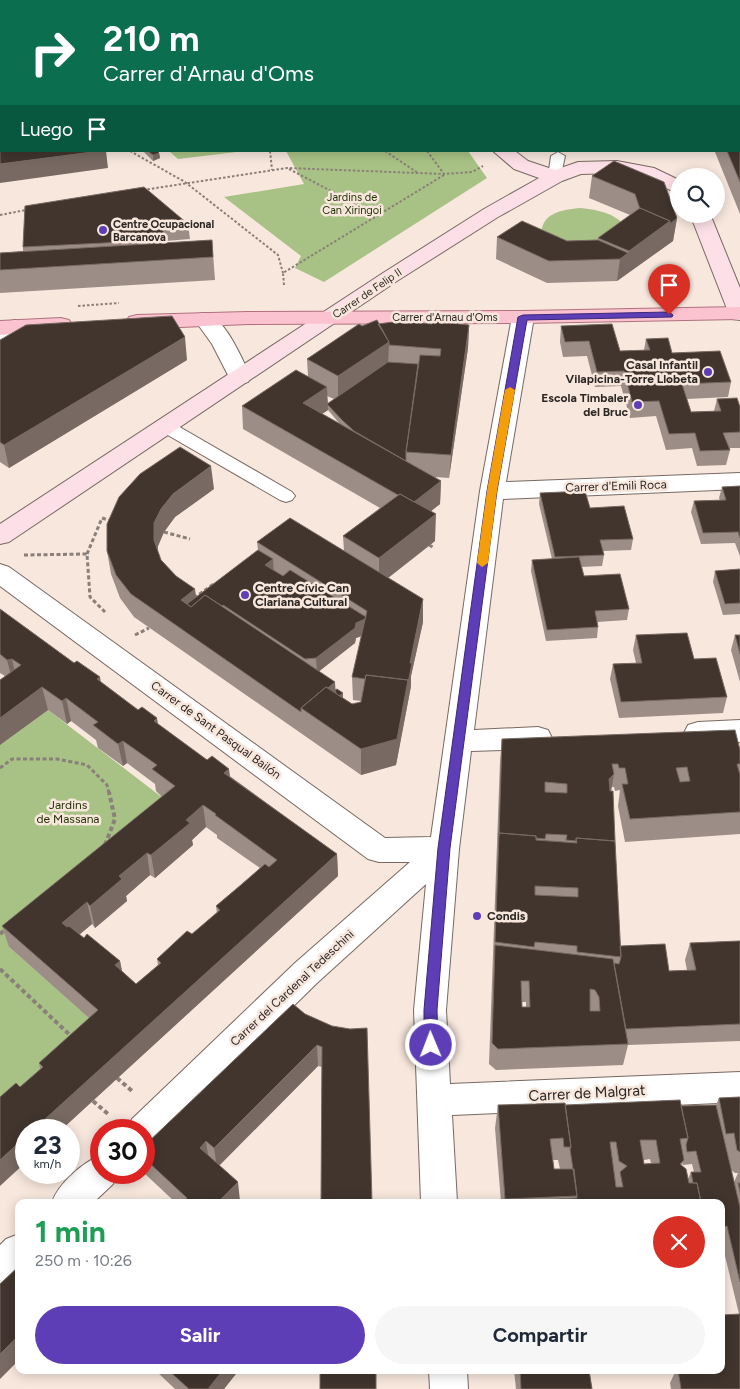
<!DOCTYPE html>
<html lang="es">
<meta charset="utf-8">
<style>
:root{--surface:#fff;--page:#f6f6f7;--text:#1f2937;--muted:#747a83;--accent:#5d3eb7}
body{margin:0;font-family:Figtree,sans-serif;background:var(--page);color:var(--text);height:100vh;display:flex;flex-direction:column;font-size:19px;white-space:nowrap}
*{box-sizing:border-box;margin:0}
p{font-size:16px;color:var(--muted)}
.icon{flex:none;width:28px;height:28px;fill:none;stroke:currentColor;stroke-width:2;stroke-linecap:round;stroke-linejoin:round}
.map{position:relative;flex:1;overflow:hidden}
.details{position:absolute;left:15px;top:1199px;width:710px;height:175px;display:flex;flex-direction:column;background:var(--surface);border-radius:10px;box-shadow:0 2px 12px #0003}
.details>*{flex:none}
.guide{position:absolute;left:0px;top:0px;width:740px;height:152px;box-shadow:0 2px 12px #0003;background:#0b6e4f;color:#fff;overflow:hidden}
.buttons{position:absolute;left:670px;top:168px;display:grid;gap:10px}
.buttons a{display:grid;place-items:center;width:55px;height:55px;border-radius:50%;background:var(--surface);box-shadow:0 2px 12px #0003;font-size:25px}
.speed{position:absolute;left:15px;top:1119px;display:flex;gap:10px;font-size:25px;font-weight:700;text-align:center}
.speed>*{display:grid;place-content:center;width:65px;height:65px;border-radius:50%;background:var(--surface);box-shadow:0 2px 12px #0003;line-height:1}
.speed small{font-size:12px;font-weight:400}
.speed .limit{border:8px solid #d22;background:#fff;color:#111}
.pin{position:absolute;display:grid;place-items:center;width:42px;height:42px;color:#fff;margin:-51px -21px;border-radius:50% 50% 50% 0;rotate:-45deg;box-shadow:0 0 5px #0007}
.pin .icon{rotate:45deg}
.me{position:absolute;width:55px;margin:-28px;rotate:359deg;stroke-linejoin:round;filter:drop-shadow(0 0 4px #0008)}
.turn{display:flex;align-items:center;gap:18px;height:105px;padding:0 20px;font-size:22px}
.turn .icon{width:65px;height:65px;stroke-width:2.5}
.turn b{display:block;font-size:35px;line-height:42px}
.then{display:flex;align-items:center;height:48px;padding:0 20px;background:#0003;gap:10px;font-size:19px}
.round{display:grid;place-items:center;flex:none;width:52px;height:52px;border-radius:26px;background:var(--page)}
.summary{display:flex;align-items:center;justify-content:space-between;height:85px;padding:0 20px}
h1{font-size:30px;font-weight:700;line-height:38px;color:#1e9e55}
.primary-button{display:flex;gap:10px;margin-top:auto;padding:10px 20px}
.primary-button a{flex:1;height:58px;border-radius:30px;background:var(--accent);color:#fff;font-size:20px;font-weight:700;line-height:58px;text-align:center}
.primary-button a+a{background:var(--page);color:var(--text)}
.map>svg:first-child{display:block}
</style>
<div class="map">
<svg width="740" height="1389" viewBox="0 0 740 1389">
<rect width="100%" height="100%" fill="#f7e7dd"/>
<path fill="#a8c285" d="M169,151H245L178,159Z
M286,151H468L487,178L324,282L295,268L301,256L224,197L304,184Z
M580,208C599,210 614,213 627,227L584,259L542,237C539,213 562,210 580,208Z
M48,710L172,805L9,947L103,1030L0,1123V745Z"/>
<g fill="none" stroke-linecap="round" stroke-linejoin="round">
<defs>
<path id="lane" d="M558,152L565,156L560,180H550L548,177L551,156Z
M165,421L171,422L292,492L295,496L292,500L286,502L280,500L159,430L157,426L159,422Z"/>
<path id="street" d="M14,0H39V1H15Z
M523,311L531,312L534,317L506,482L740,473V489L503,499L474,730L538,727L548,730L552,738L548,746L538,749L471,751L459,849L446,1010L450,1084L740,1072V1102L452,1115L457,1202H421L414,1010L426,884L317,983L156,1141L144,1146V1130H127L132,1119L295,963L410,862H379L368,859L0,586V564L9,567L385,838L431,837L480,491L512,317L515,312Z
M205,313C225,317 242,359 251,377L248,382L240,384L232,382L229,377L212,344L194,319L197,314Z
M15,320L23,322L26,327L8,346L0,348V329L7,322Z
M740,720V742L698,744L688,741L684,733L688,725L698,722Z
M101,1155V1172H118L113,1184L94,1202H52C59,1183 82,1163 101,1155Z
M19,1234V1277L13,1283L0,1288V1245L6,1239Z
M429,1370H467L468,1389H430Z"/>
<path id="secondary" d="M373,0H390V1H374Z
M493,151H515L528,161L555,170L578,162L617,161L654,168L679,180V194L642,177L617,173L581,174L562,181L498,217L397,281L9,542L0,544V524L383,273L484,209L539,178L514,169Z
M690,214H710L740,288V320L732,319L729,314Z"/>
<path id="primary" d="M740,307V319L523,323L247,324L137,329L129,327L126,322L129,317L137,315L247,312L523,311Z
M61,318L69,320L72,325L69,330L0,335V321Z"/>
</defs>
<use href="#lane" stroke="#786962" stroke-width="2"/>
<use href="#street" stroke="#786962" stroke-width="2"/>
<use href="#secondary" stroke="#786962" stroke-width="2"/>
<use href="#primary" stroke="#b1717e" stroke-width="2"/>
<path stroke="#8a7f79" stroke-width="2" stroke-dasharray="2.5 2" stroke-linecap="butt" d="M301,1L305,0
M130,151L185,182L278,255L283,273
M270,151L272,170
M385,151L418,173
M427,151L444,174L472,172L483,166
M289,169L377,215
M143,190L287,168L444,174
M0,215L26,210
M284,285L283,273L444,175
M78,306L119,303"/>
<path stroke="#8a7f79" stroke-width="3" stroke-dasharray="4 2.5" stroke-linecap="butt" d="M164,532L190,539
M429,545L433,547
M87,554L102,518L111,521
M24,555L87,554L90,597L105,612
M194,598L215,583
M135,635L149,628
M0,768L12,759H57L87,765L107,785L109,793"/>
<path stroke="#8a7f79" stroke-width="4" stroke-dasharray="4.5 3" stroke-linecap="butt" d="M105,845L115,819L109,792
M0,934L7,928
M0,969L72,1037
M117,1078L132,1091
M93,1101L108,1114
M37,1172L42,1177"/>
<use href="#lane" fill="#fff" fill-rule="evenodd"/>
<use href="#street" fill="#fff" fill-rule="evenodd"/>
<use href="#secondary" fill="#fde0e7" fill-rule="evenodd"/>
<use href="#primary" fill="#fbc2cf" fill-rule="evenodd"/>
</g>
<path fill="#9c8e86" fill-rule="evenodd" d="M404,0H740V11L739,12V1H405Z
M740,130V214L715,152V151H739Z
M143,151H157L159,153L160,158L153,161Z
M614,161L677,218L673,241L617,281L547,283L496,259L497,237L567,241L598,240V238L630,215L589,198L592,176Z
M25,206L188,224L190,239L165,241V243L212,240L215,280L0,293V253L23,251V247Z
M378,324H432L469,325L468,348L449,478L435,477L441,481L440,504L431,511L435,541L388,578L423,622L411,676V686L396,765L361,775L134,617L120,598L111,574L107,551L214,489L175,517L164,532L158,546L157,550L161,560L196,597L258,550L257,542L344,551L343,536L380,508L243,429L242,406L308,376L307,359L362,326ZM327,396L334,399L328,404ZM328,410L339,423L322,414ZM362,636L352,677L353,700L361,701V702L352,704L343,698V693L335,690L319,671L355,643L356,638Z
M561,326L620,351L644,350L646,339L672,353L731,382L728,397L687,399L691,412L714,411L717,399L740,407V448H729L730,450L726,465L697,466L692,448L666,450L656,416L630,418L621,386L595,387L587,356L563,357L560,342Z
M0,340L187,360L9,468L0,462Z
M740,486V556L735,543L701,544L691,512L694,501L720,500L719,498L722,487Z
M540,493L590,508L633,539L631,550L603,551L604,555L602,566L581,567L584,576L629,609L627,620L597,622L598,627L597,638L546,641L531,571L532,560L552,559L539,504Z
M740,569V614L723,615L713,582L715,571Z
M0,609L337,854L338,876L61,1130H26L20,1087L40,1069L39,1063L89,1018L9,947L2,926L162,797L156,791L155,784L127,763L123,766L98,748L96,740L71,721L67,724L48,710L0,745V680L5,676L0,673ZM206,827L217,835V838L260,868L216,906L217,913L192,934L157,959L158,965L136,984L122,971L120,961L84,938L79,935L92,924L95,928L127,901L126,896L150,875L155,878L193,845L192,840Z
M636,635L694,659L727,697L723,713L619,718L610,679L613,664L636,663L633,650Z
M735,635H740V682L731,650Z
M502,739L740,750V834L625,842L618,806L620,790L615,791L614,787H612L611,791L615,841L620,946L669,971L687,970L685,960L690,943L740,941V1041L628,1045L623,1065L496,1070L489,1064L500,761ZM522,1002H526V1007H522Z
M305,1014L332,1026L322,1067L318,1066L219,1165L240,1201L239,1202H175L143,1172H144V1146Z
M740,1097V1389H671L670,1383L676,1370H721L739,1314L721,1239V1202H501L495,1128L498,1105H565L681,1106L716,1105L719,1098ZM650,1159L651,1163L644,1164V1160ZM553,1160H558L560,1169H554ZM682,1163L683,1165L692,1164L694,1172H691L688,1179L682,1166ZM731,1170L735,1173H738L734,1182Z
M155,1370H239L224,1389H175Z
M514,1370H589L592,1389H516Z"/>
<path fill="#786a62" d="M3,0H14L15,1H1Z
M157,0H228L225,1H153Z
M447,0H460V1H440Z
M725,0H740V11L739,12V1H723Z
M1,1V26L0,27V3Z
M100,151H106L108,168L0,183V164Z
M159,153L160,158L153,161V155Z
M677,218L673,241L617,281L620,259L628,253L629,251L670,221Z
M469,325L468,348L449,478L451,455Z
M185,337L187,360L9,468L4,445Z
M389,342L388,368L338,402V376Z
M327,387L328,410L304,426L303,403Z
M211,466L214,489L175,517L164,532L158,546L157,563L154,540V523L161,509L173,494Z
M441,481L440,504L411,527L412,503Z
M436,514L435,541L379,585V558Z
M273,559L274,575L265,565Z
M195,589L198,610L208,618L181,600Z
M423,599V622L411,676V686L396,765L361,775V749L408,680L410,663Z
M367,618V634L356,638L355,643L317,673L316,658L356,623Z
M12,659L17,682L13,683L7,660Z
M100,677L104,700L97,679Z
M335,682L336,699L343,693V699L303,710Z
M42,687L48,710L0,745V718Z
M66,698L71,721L67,724L62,701Z
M157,718L161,741L154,721Z
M123,741L127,763L123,766L118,744Z
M229,769L232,791L224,773Z
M614,774L610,796L609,779Z
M203,805L206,827L192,840L193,845L155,878L151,855L186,820Z
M147,853L150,875L126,896L127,901L95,928L90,906L119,876Z
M337,854L338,876L61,1130H33Z
M87,902L92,924L68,944L62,923Z
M120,961L124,982L115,965Z
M317,1045L318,1066L217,1168L214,1148Z
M26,1136V1162L0,1186V1160Z
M206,1141L209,1161L200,1148Z
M238,1182L240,1201L239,1202H218Z
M19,1335V1360L0,1379V1354Z
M223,1370H239L224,1389H208Z"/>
<path fill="#41352e" stroke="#786a62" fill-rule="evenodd" d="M41,0H157L153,1H40Z
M421,0H433L425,1H422Z
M433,0H453L454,1H425Z
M462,0H503L504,1H463Z
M506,0H594L597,1H507Z
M594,0H617L615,1H597Z
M617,0H725L723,1H615Z
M0,104H1V151H100L0,164Z
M739,130H740V182L727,151H739Z
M148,151H157L159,153L153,155Z
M614,161L664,182L677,218L670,224V221L640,208V209L635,194L592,176Z
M144,187L188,224L163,226L164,240L23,247L25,206Z
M640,208L670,221L629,251L598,238Z
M522,221L567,241L598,240L628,253L620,259L549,261L497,237Z
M212,240L213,257L0,270V253Z
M172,316L185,337L4,445L0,442V340L26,325Z
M377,320L389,342L338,376L307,359L359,324L362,326Z
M394,320L432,324L433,321L469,325L451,455L406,452L420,355L440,356L441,349L389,345V342L378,324L393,322Z
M612,324L620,351L650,350L646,339L668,338L672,353L720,351L731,382L682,384L691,412L721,411L717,399L737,398L740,407V432L723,433L730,450L700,451L695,433L669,434L659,401L632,402L624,371L597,372L589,341L565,342L561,326Z
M388,362L418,364L406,452V461L354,431L342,420L327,404Z
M296,370L327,387L303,403L441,481L414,502L400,494L398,495L242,406Z
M180,447L211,466L173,494L161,509L154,523V540L161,560L176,576L195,589L181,600L191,607L205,595L335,682L328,688L326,687L301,708V712L131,594L116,575L107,551V524L119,497L140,474Z
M740,486V538L738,532L703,533L694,501L726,500L722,487Z
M585,491L590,508L624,506L633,539L600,540L604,555L555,557L540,493Z
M400,494L436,514L379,558L343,536Z
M290,518L423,599L410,663H412L408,683V680L366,675L365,679L352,677L367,611L257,542Z
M258,550L273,559L265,565L283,576L290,570L366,617L365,619L356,623L355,628L316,658L305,659L223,605L222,606L205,595L191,607L187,604Z
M579,557L584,576L620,574L629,609L595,611L598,627L547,630L532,560Z
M740,569V603L725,604L715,571Z
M0,609L74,663L77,661L100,677L97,679L138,710L142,707L157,718L154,721L207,760L212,756L229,769L224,773L337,854L33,1130H26V1136L0,1160V1097L16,1083L20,1087L43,1067L39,1063L98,1010L2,926L175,786L152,769L157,765L123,741L118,744L93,725L98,722L66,698L62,701L42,687L0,718V680L21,665L12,659L7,660L0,654ZM203,805L216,814L215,815L277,860L269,867L265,864L241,885L216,906L220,910L192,934L187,931L157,959L161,963L136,984L115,965L120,961L87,934L84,938L69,926L67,927L62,923L87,902L90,906L122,879L119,876L147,853L151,855L190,823L186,820Z
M687,633L694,659L716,658L727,697L621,702L613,664L642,663L636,635Z
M735,635H740V654Z
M366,675L408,680L397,739L361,749L301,708L326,687L352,704L361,702Z
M337,689L343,693L339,696L336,693L335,690Z
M735,730L740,750V764H737L740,775V812L630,819L622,784H628L625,768H619L618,764H612L614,774L609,779L610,791H613L615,841L576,838V841L566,840L567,835L546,834L545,839L536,838V836L499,833V836L502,739ZM687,767L690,781L680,782L676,768ZM545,782L567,784V793L545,792Z
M499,833L536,836V840L577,843L576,838L615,841L621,957L577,952V946L535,942L534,947L495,942ZM535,886L578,888V897L535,895Z
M740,941V1024L626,1029L614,963L619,964L621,957L620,946L665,944L669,971L696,970L690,943Z
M495,945L613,959L628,1044L498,1049L492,1043ZM521,981H529L530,1007H522ZM590,989L595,990L599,997L600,1011H590Z
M293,1004L305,1014L332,1026L350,1029L367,1028L372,1202H321L322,1047L317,1045L214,1148L206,1141L200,1148L238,1182L218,1202H182L187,1198L144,1158V1146Z
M740,1097V1152L737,1150L734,1133L726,1134L719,1098Z
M680,1100L688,1138L680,1139L684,1160L680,1164L686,1169L689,1183H697L701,1202H505L577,1198V1196L570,1149L571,1147L565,1105ZM640,1140H656L660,1163L644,1164ZM610,1142H616L619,1161L627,1166L620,1172L623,1187H616Z
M565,1103L571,1147H564L563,1138L550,1139L554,1169H574L577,1196L505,1199L498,1105Z
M716,1105L740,1207V1282L727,1226L721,1227V1202H701L697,1183H693L691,1172H701L696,1151L687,1152L686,1145L688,1138L681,1106Z
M738,1183H740V1192Z
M19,1266V1335L0,1354V1284Z
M740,1314V1389H681L678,1370H721V1315Z
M168,1370H223L208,1389H189Z
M320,1370H376V1389H320Z
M520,1370H589L592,1389H521Z"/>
<path fill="#5d3eb7" stroke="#3c2877" d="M669,312L673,315L672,317L527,320L497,491L450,848L437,1010L438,1045L436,1049L431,1051L426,1049L424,1045V1010L438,848L487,491L518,317L523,315Z"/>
<path fill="#f59e0b" d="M510,387L515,390L497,491L488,563L482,567L477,563L487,491L505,390Z"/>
<g fill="#5d3eb7" stroke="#f7e7dd" stroke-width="2">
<circle cx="103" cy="230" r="5"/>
<circle cx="708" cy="372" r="5"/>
<circle cx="638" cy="405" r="5"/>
<circle cx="245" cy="595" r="5"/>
<circle cx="477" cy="916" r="5"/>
</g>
<g text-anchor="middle" stroke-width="5" stroke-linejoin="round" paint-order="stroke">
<g font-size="11" fill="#1f2f00" stroke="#f7e7dd">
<text x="352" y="201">Jardins de<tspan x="352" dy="13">Can Xiringoi</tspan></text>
</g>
<g font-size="11" font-weight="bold" fill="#2d2724" stroke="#f7e7dd" text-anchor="start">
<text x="113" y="228">Centre Ocupacional<tspan x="113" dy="13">Barcanova</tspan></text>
</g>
<g font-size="11" fill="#2d2724" stroke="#f7e7dd">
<text transform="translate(367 293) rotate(-34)" y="4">Carrer de Felip II</text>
<text x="445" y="321">Carrer d'Arnau d'Oms</text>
</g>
<g font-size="12" font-weight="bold" fill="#2d2724" stroke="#f7e7dd" text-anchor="end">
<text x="698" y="369">Casal Infantil<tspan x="698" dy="14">Vilapicina-Torre Llobeta</tspan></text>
<text x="628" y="402">Escola Timbaler<tspan x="628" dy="14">del Bruc</tspan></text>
<text x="255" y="592" text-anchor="start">Centre Cívic Can<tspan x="255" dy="14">Clariana Cultural</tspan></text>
<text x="487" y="920" text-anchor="start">Condis</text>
</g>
<g font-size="12" fill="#2d2724" stroke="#f7e7dd">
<text transform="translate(616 486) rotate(-2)" y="4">Carrer d'Emili Roca</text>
<text transform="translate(216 730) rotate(36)" y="4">Carrer de Sant Pasqual Bailón</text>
<text transform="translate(292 988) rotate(-43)" y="4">Carrer del Cardenal Tedeschini</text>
</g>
<g font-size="12" fill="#1f2f00" stroke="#f7e7dd">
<text x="68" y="809">Jardins<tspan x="68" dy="14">de Massana</tspan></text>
</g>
<g font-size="15" fill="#2d2724" stroke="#f7e7dd">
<text transform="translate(587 1093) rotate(-3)" y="5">Carrer de Malgrat</text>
</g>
</g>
</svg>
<div class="buttons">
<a><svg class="icon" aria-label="search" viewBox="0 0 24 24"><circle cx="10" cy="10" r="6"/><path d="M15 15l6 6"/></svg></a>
</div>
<div class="speed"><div>23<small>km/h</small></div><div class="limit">30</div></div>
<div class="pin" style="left:669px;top:315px;background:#d93025"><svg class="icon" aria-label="arrive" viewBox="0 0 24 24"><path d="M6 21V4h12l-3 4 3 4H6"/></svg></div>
<svg class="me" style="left:431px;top:1045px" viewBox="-20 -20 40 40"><circle r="17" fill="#5d3eb7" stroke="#fff" stroke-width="3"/><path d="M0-11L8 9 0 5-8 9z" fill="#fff"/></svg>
<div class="guide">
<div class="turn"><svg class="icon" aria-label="right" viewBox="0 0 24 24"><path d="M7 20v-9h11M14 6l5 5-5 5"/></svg><div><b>210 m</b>Carrer d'Arnau d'Oms</div></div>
<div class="then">Luego<svg class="icon" aria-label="arrive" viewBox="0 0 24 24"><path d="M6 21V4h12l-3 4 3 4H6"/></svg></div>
</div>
<section class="details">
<div class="summary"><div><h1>1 min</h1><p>250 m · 10:26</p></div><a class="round" style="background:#d93025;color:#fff"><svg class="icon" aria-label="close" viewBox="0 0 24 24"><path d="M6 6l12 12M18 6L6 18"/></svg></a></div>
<div class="primary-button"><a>Salir</a><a>Compartir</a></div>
</section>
</div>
